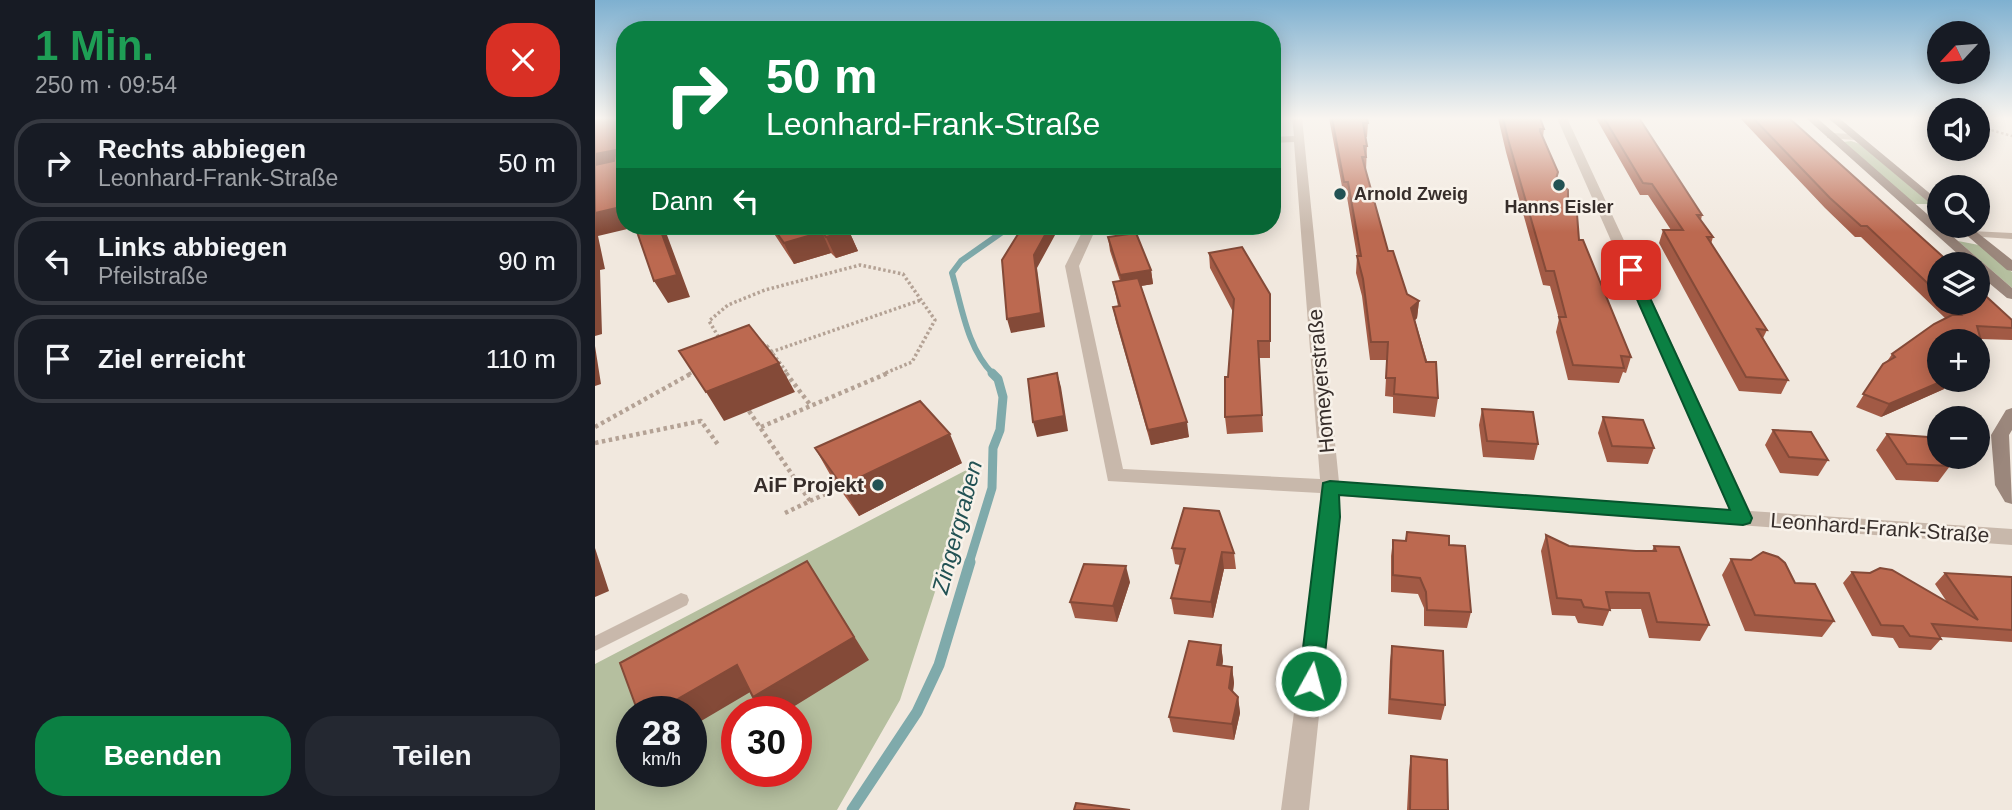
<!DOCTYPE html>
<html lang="de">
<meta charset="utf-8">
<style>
:root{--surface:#171b24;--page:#242831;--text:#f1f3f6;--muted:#9ea1a6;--line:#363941;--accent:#0b8043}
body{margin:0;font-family:Helvetica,sans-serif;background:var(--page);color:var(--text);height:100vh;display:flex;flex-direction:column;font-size:26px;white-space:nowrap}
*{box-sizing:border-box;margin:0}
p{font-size:23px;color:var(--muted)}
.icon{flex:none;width:38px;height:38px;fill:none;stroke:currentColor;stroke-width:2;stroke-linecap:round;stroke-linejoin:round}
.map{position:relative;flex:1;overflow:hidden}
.side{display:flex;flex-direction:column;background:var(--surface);width:595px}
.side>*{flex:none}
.hud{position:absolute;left:21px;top:21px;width:665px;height:214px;border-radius:28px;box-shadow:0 4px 18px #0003;background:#0b8043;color:#fff;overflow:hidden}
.needle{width:46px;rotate:244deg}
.buttons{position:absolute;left:1332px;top:21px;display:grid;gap:14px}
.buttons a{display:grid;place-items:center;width:63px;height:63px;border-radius:50%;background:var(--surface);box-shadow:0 4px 18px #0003;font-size:35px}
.speed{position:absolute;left:21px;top:696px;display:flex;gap:14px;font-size:35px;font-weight:700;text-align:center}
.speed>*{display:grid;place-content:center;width:91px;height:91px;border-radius:50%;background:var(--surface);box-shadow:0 4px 18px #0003;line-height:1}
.speed small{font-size:18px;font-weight:400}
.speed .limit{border:10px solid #d22;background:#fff;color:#111}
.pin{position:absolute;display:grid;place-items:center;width:60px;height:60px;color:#fff;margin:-30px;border-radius:14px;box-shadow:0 4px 10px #0006}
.me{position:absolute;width:77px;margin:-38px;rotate:7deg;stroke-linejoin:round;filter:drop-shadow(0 0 5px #0008)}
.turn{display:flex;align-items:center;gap:24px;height:147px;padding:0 35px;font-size:32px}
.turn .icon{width:91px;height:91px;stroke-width:2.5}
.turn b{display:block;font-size:49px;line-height:60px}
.then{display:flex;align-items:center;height:66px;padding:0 35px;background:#0003;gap:14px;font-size:26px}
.round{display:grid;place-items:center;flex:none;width:74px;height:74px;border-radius:28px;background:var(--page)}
.headline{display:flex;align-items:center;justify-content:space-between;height:119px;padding:0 35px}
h1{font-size:42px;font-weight:800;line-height:52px;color:#1e9e55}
.button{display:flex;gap:14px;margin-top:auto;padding:14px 35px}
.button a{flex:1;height:80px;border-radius:28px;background:var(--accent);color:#fff;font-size:28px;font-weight:800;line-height:80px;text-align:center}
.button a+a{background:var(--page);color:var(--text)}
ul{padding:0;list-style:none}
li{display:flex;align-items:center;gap:21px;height:88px;margin:0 14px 10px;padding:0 21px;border:4px solid var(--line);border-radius:28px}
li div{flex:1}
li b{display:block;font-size:26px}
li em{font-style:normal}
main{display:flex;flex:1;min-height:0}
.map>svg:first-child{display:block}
</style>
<main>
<section class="side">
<div class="headline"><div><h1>1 Min.</h1><p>250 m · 09:54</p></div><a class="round" style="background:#d93025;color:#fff"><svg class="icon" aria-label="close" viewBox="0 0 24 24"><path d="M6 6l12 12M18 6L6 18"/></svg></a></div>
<ul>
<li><svg class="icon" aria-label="right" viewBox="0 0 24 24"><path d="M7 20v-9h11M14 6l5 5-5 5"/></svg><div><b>Rechts abbiegen</b><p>Leonhard-Frank-Straße</p></div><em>50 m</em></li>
<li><svg class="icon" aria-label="left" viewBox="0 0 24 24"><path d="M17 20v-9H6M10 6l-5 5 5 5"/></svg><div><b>Links abbiegen</b><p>Pfeilstraße</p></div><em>90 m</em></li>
<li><svg class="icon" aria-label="arrive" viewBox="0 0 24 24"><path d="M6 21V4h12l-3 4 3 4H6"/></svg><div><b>Ziel erreicht</b></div><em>110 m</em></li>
</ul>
<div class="button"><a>Beenden</a><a>Teilen</a></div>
</section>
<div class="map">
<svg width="1417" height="810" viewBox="0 0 1417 810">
<rect width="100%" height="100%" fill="#f1e8de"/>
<path fill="#b5bf9f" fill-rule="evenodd" d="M1256,141L1265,144L1336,204H1319L1248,142Z
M1363,241L1384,245L1417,272V288Z
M381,465L305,700L242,810H0V664ZM37,712H96V772H37ZM142,712H201V772H142Z"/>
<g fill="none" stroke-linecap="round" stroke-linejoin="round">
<path stroke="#7faaab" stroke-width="5" d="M411,230L416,226"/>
<path stroke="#7faaab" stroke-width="6" d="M398,374C372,348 367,307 357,273L366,261L413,228"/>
<path stroke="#7faaab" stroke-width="9" d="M374,563L397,488L398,448L405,430L408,397L403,379L397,373"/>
<path stroke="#7faaab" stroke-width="11" d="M257,810L322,712L344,665L375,562"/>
<path stroke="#b4a295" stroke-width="2.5" stroke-dasharray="2.5 2.5" stroke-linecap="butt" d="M1382,126L1417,136"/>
<path stroke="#b4a295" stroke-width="3.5" stroke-dasharray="2.5 2.5" stroke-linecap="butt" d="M126,341L114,321L133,305L170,290L265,265L308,274L340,320L317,362L288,374
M167,347L172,346L193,374
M176,352L326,300
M94,374L102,370"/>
<path stroke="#b4a295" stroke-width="4.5" stroke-dasharray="3.5 3.5" stroke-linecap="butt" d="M191,373L216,406
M154,411L215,501L190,513
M0,427L97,373
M166,427L293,373
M0,443L106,421L124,446
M215,501L244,488"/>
<path fill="#c8b8ab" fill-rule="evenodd" d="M1376,231L1417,233V239L1373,236L1371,234Z
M86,593L92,595L94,600L92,605L0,651V636Z"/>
<path fill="#c8b8ab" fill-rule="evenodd" d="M697,118H707L744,482L1134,509L962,118H972L1155,511L1417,529V545L745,496V517L714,810H686L725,517V493L513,481L470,266L490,226H502L484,266L528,469L725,479L699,142L677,143V137L699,136Z
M1236,133L1260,134L1265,137L1260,140L1232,138V134Z
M1349,226H1374C1369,232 1353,232 1349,226Z"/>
<path fill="#9b877c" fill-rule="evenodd" d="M1211,118H1222L1417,288V299L1412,298L1382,273V264H1374Z
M1233,118H1244L1344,201V211Z
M1361,226H1374L1417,260V271L1412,270Z
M1417,408V430L1414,435L1417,504L1410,502L1400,485L1396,435L1411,410Z"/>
</g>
<path fill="#a25a45" d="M734,118H772L773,123L772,137H771L772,146L771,171L793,251L812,294L824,301L822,318L820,320L843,398L840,417L798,413V397L790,396L792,360H775L767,296L761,273L762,256L752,197H749Z
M903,118H945L949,129L948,137L961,180L973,206L984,240L1036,357L1031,373L1028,372L1024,383L973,380L961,332L964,319L955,286L948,285L911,152Z
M1001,118H1044L1107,215L1106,220L1118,237L1116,244L1172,330L1168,338L1193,380L1186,394L1144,391L1064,243L1068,230H1076L1053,195H1045Z
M1145,118H1194L1344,264V303H1382L1417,320V340L1385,339L1391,359L1382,371V341H1344L1349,389L1286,417L1261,407L1288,364L1293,360L1297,354L1350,318L1266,237H1260L1230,208Z
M174,226H251L254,231L263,251L241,258L236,253L199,264Z
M513,237L556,270L558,284L546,286L594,437L556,445L521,322L518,307L523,306L518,282L525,281L515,251Z
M614,253L675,310V358H664L668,432L632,434L630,417L638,312L615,268Z
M887,409L943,444L939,460L888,457L884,425Z
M1008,417L1059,448L1053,464L1012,462L1003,433Z
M1178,430L1233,460L1223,476L1185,473L1170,445Z
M1292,434L1355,466L1343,482L1301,480L1281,450Z
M220,448L367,463L264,516L237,478Z
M812,532L854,545L876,612L872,628L829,626V608L823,594L796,592V556L798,540L810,541Z
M951,535L974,546L1041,551H1057L1059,546L1114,625L1105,641L1054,638L1046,609H1015L1008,626L983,623L980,616L957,615L946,551Z
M577,548L639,553L641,569H629L618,618L579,614L576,598L585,565L580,564Z
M1136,559L1200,583L1239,621L1227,637L1150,631L1127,575Z
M1257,572L1352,602L1340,584L1350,573L1417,577V642L1346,637V639L1336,650L1304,648L1298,638L1277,636L1248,583Z
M535,582L522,622L480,618L475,602Z
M626,645L628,661L627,666L637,667L639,683L638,692L643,697L645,713L639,740L578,732L574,717Z
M797,646L850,705L846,720L793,714L795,661Z
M816,756L853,810H812L814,771Z"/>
<path fill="#844a38" d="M21,150L30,166L0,175V154Z
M677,179H679V192H677Z
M30,206V226H45L3,236L10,269L5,270L7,334L0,336V213Z
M64,226H105L72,235L95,297L73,303L59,281Z
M455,226H465L442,268L450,327L416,333L412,319L439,255Z
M254,231L263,251L241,258L231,237Z
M227,232L236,253L199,264L189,243Z
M556,270L558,284L527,289L525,275Z
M824,301L822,318L814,326L816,308Z
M0,346L6,384L0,386Z
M184,363L200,392L129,421L111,392Z
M462,373L466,387L473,431L442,437L438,422Z
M1350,380H1356L1349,389L1286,417L1294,404Z
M592,422L594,437L556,445L553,430Z
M355,434L367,463L264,516L247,486Z
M0,548L14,591L0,597Z
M627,552L629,569L618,618L616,602Z
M212,561L274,660L190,712H171L158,697Z
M531,566L535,582L522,622L518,606Z
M626,645L628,661L624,681L622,665Z
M142,665L162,688L96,727V712H60Z
M637,667L639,683L636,703L634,688Z
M643,697L645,713L639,740L637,724Z"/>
<path fill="#bc6950" stroke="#844a38" stroke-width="2" d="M0,118H30V206L0,213V165L19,161L21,150L0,154Z
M737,118H772L773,123H768L772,146H769L771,157H767L793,251H798L812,294L824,301L816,308L831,362H841L843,398L799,394L800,378H791L793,342H776L768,279L762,256H766L753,182H749Z
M908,118H945L949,129H945V131L963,172L961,179L973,190V206L982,214L984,240H988L1036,357L1026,356L1029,368L978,365L964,317H971L959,271H951L913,139Z
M1009,118H1044L1107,215H1102L1118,237H1112L1172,330L1162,329L1193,380L1151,377L1068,230H1088L1057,184L1048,183Z
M1158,118H1194L1356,264H1344V294L1272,226H1266L1235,198Z
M40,226H64L82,275L59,281Z
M177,226H251L254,231L231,237L227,232L189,243Z
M428,226H455L439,255L446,313L412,319L407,260Z
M541,233L556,270L525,275L513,237Z
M647,247L675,294V341H663L667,415L630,417V377H633L639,299L614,253Z
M543,278L592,422L553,430L518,307L525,306L518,282Z
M1382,288L1417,320V328L1382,326L1391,359L1382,357V341H1344V380H1350L1294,404L1268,394L1288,364L1300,357L1297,354L1339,324L1357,315H1366L1353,303H1382Z
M154,325L184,363L111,392L84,351Z
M462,373L469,416L438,422L433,379Z
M325,401L355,434L247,486L220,448Z
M887,409L938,412L943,444L892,441Z
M1008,417L1048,420L1059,448L1017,446Z
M1178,430L1216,432L1233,460L1194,457Z
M1292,434L1333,437L1344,452V457H1348L1355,466L1312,464Z
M589,508L624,511L639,553L627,552L616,602L576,598L590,549L577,548Z
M812,532L854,536V545L870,546L876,612L832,610L831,592L825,578L798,575V540L811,541Z
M951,535L974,546L1041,551H1061L1059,546L1084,547L1114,625L1062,622L1054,593L1011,592L1015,610L989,607L986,600L962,598Z
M1168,552L1183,557L1190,563L1200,583L1220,584L1239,621L1160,615L1136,559L1156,560Z
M212,561L259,637L158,697L142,665L60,712H43L25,663Z
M489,564L531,566L518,606L475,602Z
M1285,568L1297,570L1383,620L1350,573L1417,577V630L1337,624L1346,639L1315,636L1308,626L1286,625L1257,572L1275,573Z
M594,641L626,645L622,665L637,667L634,688L643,697L637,724L574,717Z
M797,646L848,651L850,705L795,699Z
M816,756L852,760L853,810H815Z
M481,803L535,810H479Z"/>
<linearGradient id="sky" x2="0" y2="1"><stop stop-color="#7eb0d0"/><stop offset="0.51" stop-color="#f9f5f0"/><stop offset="1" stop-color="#f9f5f0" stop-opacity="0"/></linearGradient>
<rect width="1417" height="232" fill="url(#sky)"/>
<path fill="#0b8043" stroke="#07532c" stroke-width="2" d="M1036,266L1042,270L1157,518L1155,523L1148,525L744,495L745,517L727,681L724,688L716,691L708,688L704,681L728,483L735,481L1135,510L1029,270Z"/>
<g fill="#225254" stroke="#f8f2ea" stroke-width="2.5">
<circle cx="964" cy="185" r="7"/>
<circle cx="745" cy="194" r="7"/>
<circle cx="283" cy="485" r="7"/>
</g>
<g text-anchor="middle" stroke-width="5" stroke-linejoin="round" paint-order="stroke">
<g font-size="18" font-weight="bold" fill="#362d2a" stroke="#f8f2ea" text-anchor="start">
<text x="759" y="200">Arnold Zweig</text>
<text x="964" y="213" text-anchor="middle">Hanns Eisler</text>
</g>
<g font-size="21" fill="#362d2a" stroke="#f8f2ea">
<text transform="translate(726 381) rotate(-95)" y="7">Homeyerstraße</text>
<text transform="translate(1285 528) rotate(4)" y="7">Leonhard-Frank-Straße</text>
</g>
<g font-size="21" font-weight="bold" fill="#362d2a" stroke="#f8f2ea" text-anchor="end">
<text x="269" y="492">AiF Projekt</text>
</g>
<g font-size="23" font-style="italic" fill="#225254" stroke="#f8f2ea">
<text transform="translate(362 527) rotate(-75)" y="8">Zingergraben</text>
</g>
</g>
</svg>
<div class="buttons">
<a><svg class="needle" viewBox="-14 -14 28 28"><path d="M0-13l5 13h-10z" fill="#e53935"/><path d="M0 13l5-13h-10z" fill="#9ea1a6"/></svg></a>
<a><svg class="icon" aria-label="sound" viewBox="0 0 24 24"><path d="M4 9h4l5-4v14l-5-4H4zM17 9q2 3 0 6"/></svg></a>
<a><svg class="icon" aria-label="search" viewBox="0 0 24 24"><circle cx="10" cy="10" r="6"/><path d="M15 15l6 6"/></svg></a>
<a><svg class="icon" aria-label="layers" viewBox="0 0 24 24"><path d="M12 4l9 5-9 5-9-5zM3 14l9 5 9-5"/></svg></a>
<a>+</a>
<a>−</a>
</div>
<div class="speed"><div>28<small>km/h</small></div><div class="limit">30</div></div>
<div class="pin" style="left:1036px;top:270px;background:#d93025"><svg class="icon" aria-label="arrive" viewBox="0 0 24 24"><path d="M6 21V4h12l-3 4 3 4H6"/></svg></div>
<svg class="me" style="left:716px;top:681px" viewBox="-20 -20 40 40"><circle r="17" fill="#0b8043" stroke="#fff" stroke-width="3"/><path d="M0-11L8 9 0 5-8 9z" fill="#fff"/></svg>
<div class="hud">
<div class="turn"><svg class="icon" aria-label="right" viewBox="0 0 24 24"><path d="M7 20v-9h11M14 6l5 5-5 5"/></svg><div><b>50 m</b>Leonhard-Frank-Straße</div></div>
<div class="then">Dann<svg class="icon" aria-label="left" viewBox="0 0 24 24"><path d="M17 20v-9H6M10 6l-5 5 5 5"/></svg></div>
</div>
</div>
</main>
